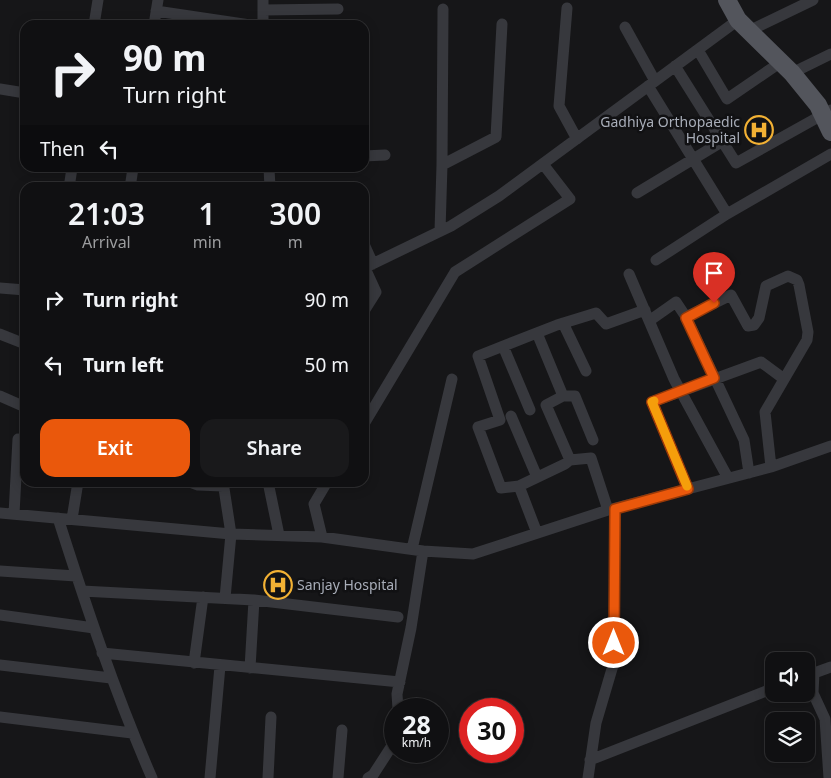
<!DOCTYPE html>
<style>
:root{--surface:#101012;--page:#19191b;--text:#f1f3f6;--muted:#9c9d9f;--line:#303032;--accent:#ea580c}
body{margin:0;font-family:"Noto Sans",sans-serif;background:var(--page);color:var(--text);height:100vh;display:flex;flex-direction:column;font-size:19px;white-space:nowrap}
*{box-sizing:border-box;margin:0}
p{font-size:16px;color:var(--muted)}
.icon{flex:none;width:28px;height:28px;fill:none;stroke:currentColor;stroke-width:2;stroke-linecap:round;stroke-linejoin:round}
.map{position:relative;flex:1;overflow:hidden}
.drawer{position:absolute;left:20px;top:182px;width:349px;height:305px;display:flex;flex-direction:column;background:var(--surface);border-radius:15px;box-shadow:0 2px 12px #0003,0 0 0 1px var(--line)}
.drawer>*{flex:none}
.banner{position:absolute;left:20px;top:20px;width:349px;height:152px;border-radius:15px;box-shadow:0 2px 12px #0003,0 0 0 1px var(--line);background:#101012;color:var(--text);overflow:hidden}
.fabs{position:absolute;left:765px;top:652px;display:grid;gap:10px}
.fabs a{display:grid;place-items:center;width:50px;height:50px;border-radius:10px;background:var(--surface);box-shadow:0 2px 12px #0003,0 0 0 1px var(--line);font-size:25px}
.speed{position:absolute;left:384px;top:698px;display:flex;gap:10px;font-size:25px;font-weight:700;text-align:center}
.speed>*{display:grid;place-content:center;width:65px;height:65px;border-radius:50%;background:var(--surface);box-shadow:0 2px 12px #0003,0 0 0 1px var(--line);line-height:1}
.speed small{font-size:12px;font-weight:400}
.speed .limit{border:8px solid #d22;background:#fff;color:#111}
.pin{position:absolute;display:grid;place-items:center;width:42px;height:42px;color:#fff;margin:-51px -21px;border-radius:50% 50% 50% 0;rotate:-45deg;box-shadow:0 0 5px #0007}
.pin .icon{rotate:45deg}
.me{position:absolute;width:55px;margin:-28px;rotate:0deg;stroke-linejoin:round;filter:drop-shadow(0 0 4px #0008)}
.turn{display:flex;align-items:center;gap:18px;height:105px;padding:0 20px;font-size:22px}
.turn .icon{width:65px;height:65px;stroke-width:2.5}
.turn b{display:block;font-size:35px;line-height:42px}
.then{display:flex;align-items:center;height:48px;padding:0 20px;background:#0003;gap:10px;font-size:19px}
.eta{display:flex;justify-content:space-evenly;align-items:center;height:85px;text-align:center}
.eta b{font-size:30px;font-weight:600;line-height:35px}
.cta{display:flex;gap:10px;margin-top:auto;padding:10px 20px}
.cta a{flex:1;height:58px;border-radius:15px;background:var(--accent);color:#fff;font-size:20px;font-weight:600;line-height:58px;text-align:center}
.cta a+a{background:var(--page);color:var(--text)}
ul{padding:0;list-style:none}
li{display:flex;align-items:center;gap:15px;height:65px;padding:0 20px}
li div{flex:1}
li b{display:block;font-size:19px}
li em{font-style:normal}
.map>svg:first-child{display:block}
</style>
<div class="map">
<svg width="831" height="778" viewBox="0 0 831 778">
<rect width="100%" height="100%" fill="#161618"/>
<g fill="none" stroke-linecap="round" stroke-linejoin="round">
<path stroke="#37383d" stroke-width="11" d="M263,0V25
M567,8L559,106L577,139
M263,10L338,9
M156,11L250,25
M94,25L98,0
M154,25L158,0
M625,27L655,81
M749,31L813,0
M698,50L727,99L781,62
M675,66L736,163L831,110
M792,73L831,54
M648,86L727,214L831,154
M0,89L25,93
M364,156L385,155
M442,165L443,9
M269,168L270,188
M69,188L72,168
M130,188L133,168
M637,193L723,141
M440,231L442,165L496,137L502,24
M364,244L373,264
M656,260L727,214
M364,268L451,226L499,196L738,20
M629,274L674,379L728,478
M0,288L25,290
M364,311L376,292L365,268
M649,321L676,302L686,317
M563,323L586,371
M537,333L563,396L546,405L570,460L591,458L608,510
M0,334L25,344
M503,346L530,410
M0,396L25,407
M563,396H575L593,440
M511,416L537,477
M364,424L455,272L570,199L543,164
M749,473L744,440L686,317L731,295L748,326L754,325L759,318L766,286L788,276L797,280L799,285L808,332L807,340L765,412L771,467
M190,482L198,485L223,486
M223,482L231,534L225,598
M268,482L279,535
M519,486L565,464L570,460
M688,489L652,402L761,362L784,379
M0,513L231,534L322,537L423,551L473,554L608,510L771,467L831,446
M14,514L18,439
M58,518C86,606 115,693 152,778
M72,519L78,482
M537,533L519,486L501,488L478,427L500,420L478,356L557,325L596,313L606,324L645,310
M322,537L314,504L327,482
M412,549L452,379
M0,571L76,576
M82,591L254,600L398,617
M0,615L94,628
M102,653L400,682
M194,663L203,597
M0,665L111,678
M250,668L254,600
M814,673L813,693L825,719L829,778
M806,676L831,667
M398,709L397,694L411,628L423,551
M0,717L132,733
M590,760L774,688
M210,778L220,666
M268,778L271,717
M338,778L342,730
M368,778L373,775L395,741
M588,778L596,723L614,662L615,509"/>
<path stroke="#53555c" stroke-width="18" d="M727,0L738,20L792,73L818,105L831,132"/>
</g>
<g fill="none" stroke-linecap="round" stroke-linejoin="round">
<defs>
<path id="route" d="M614,643L615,509L688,489L652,402L714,378L686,318L714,303"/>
</defs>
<use href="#route" stroke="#983908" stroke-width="12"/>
<use href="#route" stroke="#ea580c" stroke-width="9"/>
<path stroke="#f59e0b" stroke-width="9" d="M654,401L652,402L687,486"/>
</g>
<defs>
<symbol id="hospital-ring" viewBox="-11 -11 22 22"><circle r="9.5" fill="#111113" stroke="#f2b134" stroke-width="1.5"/><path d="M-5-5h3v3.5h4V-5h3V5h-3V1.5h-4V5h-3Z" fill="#f2b134"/></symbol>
</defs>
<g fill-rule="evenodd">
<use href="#hospital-ring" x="743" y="114" width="32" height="32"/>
<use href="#hospital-ring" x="262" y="569" width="32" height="32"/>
</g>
<g text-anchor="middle" stroke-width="5" stroke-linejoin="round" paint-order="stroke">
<g font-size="14" fill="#a8adb8" stroke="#111113" text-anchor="end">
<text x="740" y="127">Gadhiya Orthopaedic<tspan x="740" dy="16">Hospital</tspan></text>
<text x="297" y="590" text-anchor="start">Sanjay Hospital</text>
</g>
</g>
</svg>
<div class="fabs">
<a><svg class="icon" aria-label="sound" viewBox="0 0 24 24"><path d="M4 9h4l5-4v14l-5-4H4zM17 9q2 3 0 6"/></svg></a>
<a><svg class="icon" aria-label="layers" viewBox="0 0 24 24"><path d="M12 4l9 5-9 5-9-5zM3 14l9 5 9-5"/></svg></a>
</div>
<div class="speed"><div>28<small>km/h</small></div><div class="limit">30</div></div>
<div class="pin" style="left:714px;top:303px;background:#d93025"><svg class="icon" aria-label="arrive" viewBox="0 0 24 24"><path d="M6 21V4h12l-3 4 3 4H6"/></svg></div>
<svg class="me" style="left:614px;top:643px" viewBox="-20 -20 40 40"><circle r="17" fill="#ea580c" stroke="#fff" stroke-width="3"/><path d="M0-11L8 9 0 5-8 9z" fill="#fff"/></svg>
<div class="banner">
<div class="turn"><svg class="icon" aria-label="right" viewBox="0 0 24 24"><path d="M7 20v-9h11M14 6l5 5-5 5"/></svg><div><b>90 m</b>Turn right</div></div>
<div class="then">Then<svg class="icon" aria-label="left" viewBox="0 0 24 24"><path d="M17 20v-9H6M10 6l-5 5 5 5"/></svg></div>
</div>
<section class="drawer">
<div class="eta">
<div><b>21:03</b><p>Arrival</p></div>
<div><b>1</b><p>min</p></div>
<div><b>300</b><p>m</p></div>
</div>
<ul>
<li><svg class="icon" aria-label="right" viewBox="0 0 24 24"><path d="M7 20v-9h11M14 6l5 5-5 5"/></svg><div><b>Turn right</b></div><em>90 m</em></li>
<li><svg class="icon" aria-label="left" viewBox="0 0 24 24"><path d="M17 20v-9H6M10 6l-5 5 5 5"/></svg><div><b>Turn left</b></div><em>50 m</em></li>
</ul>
<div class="cta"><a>Exit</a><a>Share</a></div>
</section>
</div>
